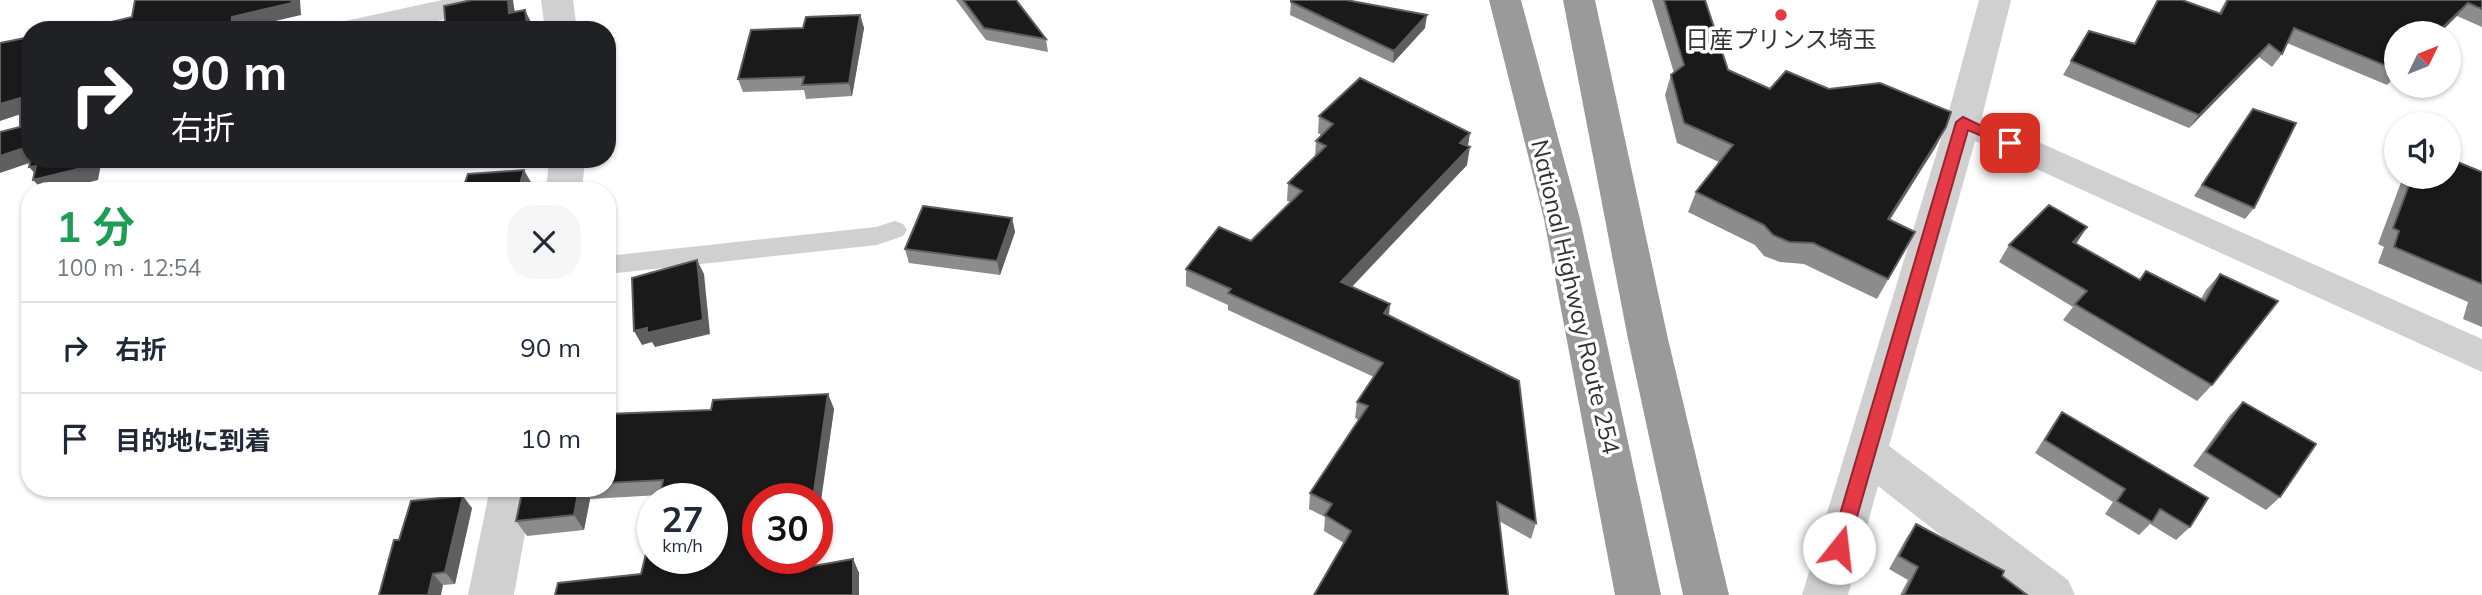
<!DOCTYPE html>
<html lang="ja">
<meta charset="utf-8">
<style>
:root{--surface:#fff;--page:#f6f6f7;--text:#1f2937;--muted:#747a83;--line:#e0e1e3}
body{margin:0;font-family:Mulish,"Noto Sans JP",sans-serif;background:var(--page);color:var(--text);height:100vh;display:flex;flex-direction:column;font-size:26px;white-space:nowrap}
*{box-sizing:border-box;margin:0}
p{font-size:23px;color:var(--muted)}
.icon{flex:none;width:38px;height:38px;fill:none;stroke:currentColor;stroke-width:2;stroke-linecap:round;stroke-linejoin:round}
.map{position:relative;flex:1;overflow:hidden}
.sheet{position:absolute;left:21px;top:182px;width:595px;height:315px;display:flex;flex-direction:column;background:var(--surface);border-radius:28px;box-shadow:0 2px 5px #0004}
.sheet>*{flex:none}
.top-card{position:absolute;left:21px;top:21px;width:595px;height:147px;border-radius:28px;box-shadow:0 2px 5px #0004;background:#202124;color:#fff;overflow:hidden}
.needle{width:46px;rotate:47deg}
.buttons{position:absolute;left:2384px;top:21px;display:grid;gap:14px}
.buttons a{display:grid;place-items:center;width:77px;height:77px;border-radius:50%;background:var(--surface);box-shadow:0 2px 5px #0004;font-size:35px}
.speed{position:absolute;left:637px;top:483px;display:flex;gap:14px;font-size:35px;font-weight:700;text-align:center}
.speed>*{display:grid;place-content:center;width:91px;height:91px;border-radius:50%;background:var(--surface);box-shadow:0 2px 5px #0004;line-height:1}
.speed small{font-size:18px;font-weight:400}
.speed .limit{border:10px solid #d22;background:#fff;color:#111}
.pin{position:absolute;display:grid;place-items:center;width:60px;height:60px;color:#fff;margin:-30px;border-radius:14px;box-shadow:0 4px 10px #0006}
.me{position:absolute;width:77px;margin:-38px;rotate:16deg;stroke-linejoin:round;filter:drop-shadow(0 0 5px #0008)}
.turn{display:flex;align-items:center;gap:24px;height:147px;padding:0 35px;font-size:32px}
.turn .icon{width:91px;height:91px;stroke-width:2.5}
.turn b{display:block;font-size:49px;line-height:60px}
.round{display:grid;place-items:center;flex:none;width:74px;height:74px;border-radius:28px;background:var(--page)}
.head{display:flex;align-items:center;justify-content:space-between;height:119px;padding:0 35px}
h1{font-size:42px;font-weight:700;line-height:52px;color:#1e9e55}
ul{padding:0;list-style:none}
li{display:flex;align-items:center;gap:21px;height:91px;padding:0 35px;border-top:2px solid var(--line)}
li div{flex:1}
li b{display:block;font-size:26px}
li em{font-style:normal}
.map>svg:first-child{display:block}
</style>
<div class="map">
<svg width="2482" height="595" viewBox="0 0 2482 595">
<rect width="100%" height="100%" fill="#fff"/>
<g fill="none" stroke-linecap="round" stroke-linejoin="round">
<path fill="#d0d0d0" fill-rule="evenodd" d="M895,221L903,224L907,230L903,236L877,245L607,274V256L876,227Z"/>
<path fill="#d0d0d0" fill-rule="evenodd" d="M442,0H505L500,7L396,30H331L336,23Z
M541,0H573L577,30H545Z
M1979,0H2011L1982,117L2482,339V372L1975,141L1889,446L2068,580L2075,595H2017L1878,486L1848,595H1802L1946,122Z
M549,159H585L582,191H546Z
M490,488H533L514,595H468Z"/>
<path fill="#9a9a9a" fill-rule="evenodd" d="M1489,0H1521L1580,219L1661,595H1615L1544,219Z
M1563,0H1595L1668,339L1729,595H1683L1628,339Z"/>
</g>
<path fill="#8c8c8c" d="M956,0H1016L1046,39L1048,52L986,40Z
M1652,0H1705L1728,70L1770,89H1829L1946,127L1935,148L1890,220L1915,232L1877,299L1804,264L1780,262L1764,256L1755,245L1688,212L1696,192L1719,162L1677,143L1665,95L1671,75L1674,73Z
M2157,0H2182L2219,13L2226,0H2482V27L2457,16L2396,33V76L2387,85L2287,43L2282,54L2272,67L2259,57L2189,128L2063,75L2089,31L2134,44Z
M1291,2L1425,28L1393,63L1290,15Z
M860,15L864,28L852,96L806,99L804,90L743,92L738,79L803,28Z
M2253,109L2254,208L2245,219L2194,196Z
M1319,116L1470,133L1468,146L1467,165L1352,287L1390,304L1389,315L1536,523L1531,539L1499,521L1344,543L1324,531L1325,517L1309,509L1310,493L1359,420L1355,418L1357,402L1374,377L1228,310V305L1186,286V269L1251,241L1291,202L1287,201L1288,183L1315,157L1316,141L1321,135L1318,133Z
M2482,172V327L2463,319L2468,302L2378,263L2384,247L2378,244L2403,177H2448Z
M1012,218L1015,232L1000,275L909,263L905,249Z
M2087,227L2076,243L2139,280L2146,271L2201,299L2206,290L2220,274L2212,385L2197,401L2063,320L2073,307L1999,262L2009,245Z
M828,394L834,409L812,566L853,559L859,573L641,574L660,495L590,499L584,530L527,536L516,521L523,488H607V414L711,410Z
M2243,402L2280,497L2266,510L2193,466L2230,415Z
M2062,412L2190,527L2176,540L2150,524L2139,535L2105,514L2113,502L2035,453L2052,426Z
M472,508L455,584L443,585L399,540Z
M1916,524L2002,576L2027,595H1900L1908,580L1889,569L1907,537Z"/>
<path fill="#5f5f5f" d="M292,0H300L301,15L241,29L231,30L232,17Z
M508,0H513L517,27L509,13Z
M2468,3L2457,16L2440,33H2437Z
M525,10L532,24L533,30H528Z
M860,15L864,28L852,96L849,83Z
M1427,15L1425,28L1393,63L1394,51Z
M2269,44L2259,57L2189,128L2199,115Z
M20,98L30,111L0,121V104Z
M1946,127L1935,148L1877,239L1888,219Z
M1470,133L1467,150L1470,147L1467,165L1340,299L1341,282L1460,143Z
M30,146V159H41L0,173V156Z
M88,159H102L98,180L53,191H44L33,180L39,178L29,167Z
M524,170L532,184L530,191H518Z
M1012,218L1015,232L1000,275L997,261Z
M2087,227L2076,244L2073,242Z
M697,260L704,274L710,334L655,347L652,342L642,345L634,331Z
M1390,304L1388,321L1384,313Z
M828,394L834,409L817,526V499H813Z
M579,488H583L590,499L584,530L574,515Z
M463,496L472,508L455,584L445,572Z
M804,558H813L809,582L802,568Z
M853,559L859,573V595H853Z
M433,574L443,585L441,595H428Z"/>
<path fill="#1a1a1a" stroke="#5f5f5f" stroke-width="2" d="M135,0H292V3L232,17L231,30H79L132,17Z
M472,0H508L509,13L525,10L528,30H446L444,6Z
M963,0H1016L1046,39L984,28Z
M1291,0H1346L1427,15L1394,51L1291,2Z
M1664,0H1705L1728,70L1770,89L1786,71L1829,89L1880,83L1951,112L1946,127L1888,219L1915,232L1888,279L1813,243L1789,242L1773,235L1764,225L1696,192L1733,145L1684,123L1671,75L1684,65Z
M2158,0H2182L2221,14L2228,0H2482V9L2468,3L2437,33H2396V70L2294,28L2282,54L2269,44L2199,115L2071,61L2089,31L2135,44Z
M860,15L849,83L802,85L804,77L738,79L751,30L803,28L806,17Z
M30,37V146L0,156V132L20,127V98L0,104V43Z
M1360,78L1470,133L1460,143L1470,147L1341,282L1390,304L1384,313L1519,381L1536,523L1497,502L1508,595H1314L1351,531L1325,515L1332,504L1310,493L1368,406L1357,402L1383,363L1228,293L1231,289L1186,269L1219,227L1251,241L1302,191L1288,183L1326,146L1316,141L1333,124L1319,116Z
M2253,109L2296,123L2254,208L2202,185Z
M2448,158L2482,172V284L2394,247L2399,231L2393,228L2412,177H2448Z
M31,159H88L86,167L33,180L36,166L29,167Z
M524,170L518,191H462L468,174Z
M2049,205L2087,227L2073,242L2140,280L2146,271L2205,301L2220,274L2278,301L2212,385L2075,304L2087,291L2009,245Z
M923,206L1012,218L997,261L905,249Z
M697,260L703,320L647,333V328L634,331L632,278Z
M828,394L813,499H758V558H804L802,568L853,559V595H555L558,583L641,574L653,525V558H712V499H659L663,480L607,483V414L711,410L713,400Z
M2243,402L2316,444L2280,497L2206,452Z
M2062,412L2208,498L2190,527L2160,509L2152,522L2117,501L2125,489L2045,440Z
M523,488H579L574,515L516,521Z
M463,496L445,572L433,574L428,595H379L394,540H399L411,501Z
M1916,524L2004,571L2002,576L2027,595H1904L1918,567L1899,556Z"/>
<path fill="#e63946" stroke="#96252e" stroke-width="2" d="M1963,117L2017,143L2010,148L1968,130L1848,548L1846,553L1839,556L1833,553L1830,548L1956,122Z"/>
<circle fill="#e63946" stroke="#fff" stroke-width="2.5" cx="1781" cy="15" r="7"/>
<g text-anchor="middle" stroke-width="7" stroke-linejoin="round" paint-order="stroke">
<g font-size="24" fill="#333" stroke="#fff">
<text x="1781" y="48">日産プリンス埼玉</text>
</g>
<g font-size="24" fill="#333" stroke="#fff">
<text transform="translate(1575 297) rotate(77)" y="8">National Highway Route 254</text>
</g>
</g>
</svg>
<div class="buttons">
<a><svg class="needle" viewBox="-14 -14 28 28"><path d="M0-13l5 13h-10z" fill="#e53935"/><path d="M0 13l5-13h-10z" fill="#747a83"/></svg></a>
<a><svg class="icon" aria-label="sound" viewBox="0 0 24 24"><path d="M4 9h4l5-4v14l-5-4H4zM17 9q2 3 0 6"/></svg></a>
</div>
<div class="speed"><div>27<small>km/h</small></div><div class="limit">30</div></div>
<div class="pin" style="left:2010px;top:143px;background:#d93025"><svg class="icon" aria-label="arrive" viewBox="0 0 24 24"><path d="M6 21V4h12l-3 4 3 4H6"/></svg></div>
<svg class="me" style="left:1839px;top:548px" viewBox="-20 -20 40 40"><circle r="19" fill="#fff"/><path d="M0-13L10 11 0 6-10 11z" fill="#e63946"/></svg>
<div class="top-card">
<div class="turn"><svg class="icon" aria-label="right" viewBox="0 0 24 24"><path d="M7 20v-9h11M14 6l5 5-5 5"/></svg><div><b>90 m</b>右折</div></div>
</div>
<section class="sheet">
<div class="head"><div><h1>1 分</h1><p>100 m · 12:54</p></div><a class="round"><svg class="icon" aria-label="close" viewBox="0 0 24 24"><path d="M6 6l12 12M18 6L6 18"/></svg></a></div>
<ul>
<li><svg class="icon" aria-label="right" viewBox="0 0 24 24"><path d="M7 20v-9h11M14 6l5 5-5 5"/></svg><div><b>右折</b></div><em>90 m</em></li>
<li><svg class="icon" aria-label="arrive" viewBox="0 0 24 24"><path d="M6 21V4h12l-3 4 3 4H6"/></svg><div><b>目的地に到着</b></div><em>10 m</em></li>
</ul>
</section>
</div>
